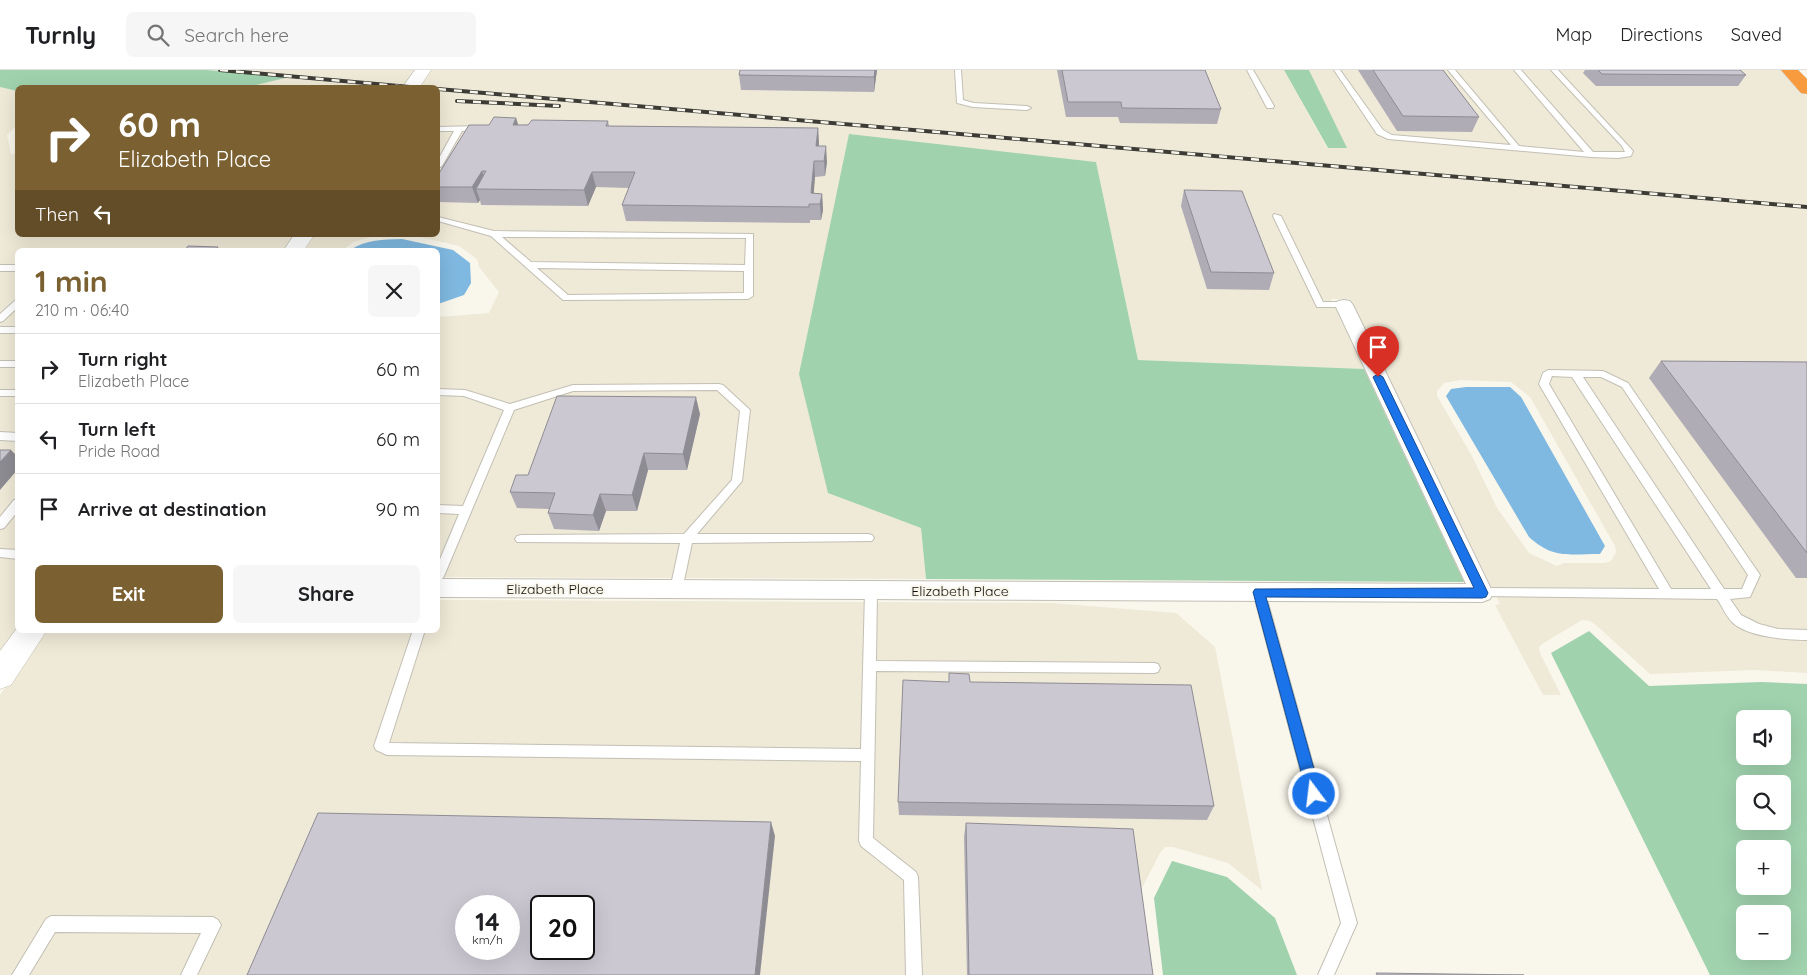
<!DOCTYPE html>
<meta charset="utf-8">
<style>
:root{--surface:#fff;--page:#f6f6f6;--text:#202124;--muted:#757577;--line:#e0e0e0;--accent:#7b6132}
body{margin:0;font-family:Quicksand,sans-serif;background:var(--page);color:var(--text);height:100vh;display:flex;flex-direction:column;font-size:19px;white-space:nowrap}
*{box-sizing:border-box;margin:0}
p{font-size:16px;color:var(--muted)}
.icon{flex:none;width:28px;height:28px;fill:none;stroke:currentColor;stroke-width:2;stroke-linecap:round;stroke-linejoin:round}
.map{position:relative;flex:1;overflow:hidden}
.panel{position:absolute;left:15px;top:178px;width:425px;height:385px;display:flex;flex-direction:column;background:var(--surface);border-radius:8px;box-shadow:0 5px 20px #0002}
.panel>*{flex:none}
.banner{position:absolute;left:15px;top:15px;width:425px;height:152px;border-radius:8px;box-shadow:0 5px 20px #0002;background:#7b6132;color:#fff;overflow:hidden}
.controls{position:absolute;left:1736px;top:640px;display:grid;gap:10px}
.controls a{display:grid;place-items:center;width:55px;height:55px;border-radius:8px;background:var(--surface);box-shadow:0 5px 20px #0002;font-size:25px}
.speed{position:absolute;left:455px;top:825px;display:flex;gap:10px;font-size:25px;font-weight:700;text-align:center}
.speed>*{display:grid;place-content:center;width:65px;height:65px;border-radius:50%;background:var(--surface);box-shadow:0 5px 20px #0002;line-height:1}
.speed small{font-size:12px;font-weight:400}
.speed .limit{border:2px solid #111;border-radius:8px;background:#fff;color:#111}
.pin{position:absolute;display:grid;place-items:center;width:42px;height:42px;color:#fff;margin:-51px -21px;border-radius:50% 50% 50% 0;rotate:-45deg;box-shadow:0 0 5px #0007}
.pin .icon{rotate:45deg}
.me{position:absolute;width:55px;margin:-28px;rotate:345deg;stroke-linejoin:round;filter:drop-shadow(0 0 4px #0008)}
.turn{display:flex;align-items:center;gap:18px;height:105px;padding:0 20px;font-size:22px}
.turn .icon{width:65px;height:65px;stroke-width:2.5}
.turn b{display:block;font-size:35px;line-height:42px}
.then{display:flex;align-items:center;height:48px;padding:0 20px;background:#0003;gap:10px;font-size:19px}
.round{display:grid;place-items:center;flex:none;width:52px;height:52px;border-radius:8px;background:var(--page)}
.headline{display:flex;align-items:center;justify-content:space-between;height:85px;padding:0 20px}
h1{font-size:30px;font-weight:700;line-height:38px;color:var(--accent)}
.cta{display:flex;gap:10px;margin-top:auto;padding:10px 20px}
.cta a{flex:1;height:58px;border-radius:8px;background:var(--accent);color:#fff;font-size:20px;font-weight:700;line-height:58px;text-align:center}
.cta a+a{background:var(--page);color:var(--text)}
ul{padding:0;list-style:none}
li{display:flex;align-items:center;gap:15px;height:70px;padding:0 20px;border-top:1px solid var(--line)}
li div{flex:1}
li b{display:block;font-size:19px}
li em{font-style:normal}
header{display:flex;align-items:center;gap:30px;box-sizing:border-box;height:70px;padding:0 25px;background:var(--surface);border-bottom:1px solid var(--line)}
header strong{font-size:24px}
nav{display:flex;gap:28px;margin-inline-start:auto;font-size:18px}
.search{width:350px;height:45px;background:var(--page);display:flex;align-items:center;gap:12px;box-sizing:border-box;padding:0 18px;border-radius:8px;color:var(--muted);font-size:19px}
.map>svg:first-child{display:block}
</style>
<header>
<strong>Turnly</strong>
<div class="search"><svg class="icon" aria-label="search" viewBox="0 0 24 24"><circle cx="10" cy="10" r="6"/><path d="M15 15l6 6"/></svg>Search here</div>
<nav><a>Map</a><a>Directions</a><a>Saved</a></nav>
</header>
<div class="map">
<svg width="1807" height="905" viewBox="0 0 1807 905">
<rect width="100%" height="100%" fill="#f9f6eb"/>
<path fill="#efe9d7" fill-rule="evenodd" d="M207,0H416L402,18L244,17L287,7Z
M430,0H1284L1327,78H1346L1309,0H1781L1807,27V603L1754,600L1650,604L1597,556L1590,551L1582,550L1542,574L1539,577L1540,583L1561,625H1543L1495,535L1500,534L1350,229H1331L1364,299L1138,290L1096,92L849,65L828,423L921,458L926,509L438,507V247L489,243L499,222L479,197L477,189L459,176L411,165H438V18L417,17ZM1460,310L1511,312L1530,327L1615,476L1616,482L1611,491L1605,493H1564L1557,496L1529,483L1497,438L1472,386L1437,326V321L1444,313Z
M0,17L17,21V55L7,65L11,85L17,82L18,165H295L284,180H18V560L0,587Z
M313,165H377L354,172L342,180H303Z
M438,530L1052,533L1176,543L1215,577L1262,820L1228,793L1173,777H1165L1160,783L1142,818L1140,827L1150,905H0V625L46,560H438ZM466,836H509V879H466ZM541,836H584V879H541Z"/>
<path fill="#a0d2ae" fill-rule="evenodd" d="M0,0H207L289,7L244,18H18L17,21L0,17Z
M1284,0H1309L1347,78H1328Z
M849,64L1096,92L1138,290L1364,299L1464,512L926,509L921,458L828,423L799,304Z
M1589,561L1649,616L1761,612L1807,614V905H1710L1551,583ZM1745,649H1782V686H1745ZM1745,714H1782V751H1745ZM1745,779H1782V816H1745ZM1745,844H1782V881H1745Z
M1172,791L1227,807L1275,848L1297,905H1163L1154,828Z"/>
<path fill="#7fb8e0" d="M402,169L453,180L470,193L471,213L464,225L438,234V180H350C367,169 383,170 402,169Z
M1466,317H1510L1521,327L1605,476L1600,484C1569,484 1553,489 1529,467L1446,326L1451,319Z"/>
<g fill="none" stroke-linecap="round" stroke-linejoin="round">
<defs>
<path id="lane" d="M955,0H961L963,30L974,33L1027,36L1031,38L1027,40L973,37L957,33Z
M1247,0H1253L1274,36L1273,38H1267Z
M1334,0H1340L1383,60L1392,65L1511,75L1448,0H1455L1519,76L1584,82L1514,0H1521L1593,82H1625L1622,76L1551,0H1558L1633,81L1631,86L1618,88L1591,87L1388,69L1377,64Z
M481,56H484V60L462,61L442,96L438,98V90L454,61H438V57Z
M1274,144L1281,146L1323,232H1344L1347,233V237H1317L1273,146Z
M438,147L494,161L753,164V226L748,229L563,230L491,166L438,151ZM502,167L746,168L745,195L531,192ZM537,198L744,201V223L568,225Z
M0,195H18V201H0Z
M18,228V237L3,251L0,252V244Z
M0,257H18V263H0Z
M0,291H18V297H0Z
M1548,300L1603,301L1628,313L1760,505L1750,527L1730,529L1741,545L1759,554L1778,559L1807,560V570C1787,570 1747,567 1732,552C1726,546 1722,536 1717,529L1478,526L1476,523L1478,520L1482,518L1659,519L1539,314L1543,303ZM1552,306L1572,307L1711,519H1671L1549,314ZM1583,307H1601L1622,317L1748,505L1742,519H1724Z
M719,314L723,315L750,340L742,411L697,464H868L872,465L874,468L872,471L692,473L682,520L680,523H672L670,520L680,473L517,472L515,469L517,466L521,465L684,464L732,410L740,341L717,320L573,321L514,340L444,506L442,509L438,510V494L459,444L438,443V435L463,436L504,340L464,326L438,325V319L465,320L510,334L573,315Z
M0,320H18V326H0Z
M0,362L18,363V371L0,370Z
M18,429V441L4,458L0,459V447L14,430Z
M0,479L18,480V489L0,487Z
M871,516L875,518L877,521L876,591L1154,593L1158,594L1160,598L1158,602L1154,603L876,601L873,768L916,802L918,807L922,905H906L904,810L861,776L859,771L861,691L387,685L376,680L374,676L413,560H425L389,673L861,679L865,521L867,518Z
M1259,517L1263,519L1265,522L1357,853L1334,905H1318L1341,853L1253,522L1255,519Z
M51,846L213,847L218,850L221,855L197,905H181L201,863L55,862L29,905H12L46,849Z"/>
<path id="street" d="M1344,230L1350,231L1353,235L1493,523L1490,529L1482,532L438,527V509L1466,514L1335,235L1338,231Z"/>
<path id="secondary" d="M415,0H431L419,18H402Z
M294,165H314L304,180H284Z
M18,557V560H47L11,615L0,619V581Z"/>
<path id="highway" d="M1781,0H1798L1807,9V24L1801,23Z"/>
</defs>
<use href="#lane" stroke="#c2bfb4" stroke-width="2"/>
<use href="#street" stroke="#c2bfb4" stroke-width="2"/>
<use href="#secondary" stroke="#c2bfb4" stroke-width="1"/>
<use href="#highway" stroke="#d4d4d3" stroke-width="1"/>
<use href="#lane" fill="#fff" fill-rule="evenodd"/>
<use href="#street" fill="#fff" fill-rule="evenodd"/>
<use href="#secondary" fill="#fff" fill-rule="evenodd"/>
<use href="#highway" fill="#f89b3f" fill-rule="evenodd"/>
<defs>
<path id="rail" d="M220,0L421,18
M438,19L1807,137
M457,31L559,36"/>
</defs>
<use href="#rail" stroke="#3c3b36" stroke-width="4"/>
<use href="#rail" stroke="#f9f6eb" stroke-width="2.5" stroke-dasharray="8" stroke-linecap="butt"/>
</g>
<path fill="#afacb5" d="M740,0H877L874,22L741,20L739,5Z
M1057,0H1205L1221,39L1217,54L1120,53L1118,47H1066Z
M1358,0H1443L1479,47L1472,62L1397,61Z
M1585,0H1740L1746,5L1738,16H1596L1583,3Z
M516,48L518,55L608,51L609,56L818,58L819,76L827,92L825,106L815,107L813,123L822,124L823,140L821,150H810V153L626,151L622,135L629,118L596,117L588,136L481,135L480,130L478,133L438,132V105L489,55Z
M1184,120L1274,203L1269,220L1207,219L1181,136Z
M1661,291L1807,292V508H1796L1649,308Z
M700,344L687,400H648L637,441H606L599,461L554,459L548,443L549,439L517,438L510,422L528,405Z
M970,612L1214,736L1207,750L899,745L898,732Z
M966,753L1153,905H967L964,766Z"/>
<path fill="#8e8c93" d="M875,0H877L874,22V7Z
M516,48L521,63L513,55Z
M818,58L819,74L817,92L816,76Z
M826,76L827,92L825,106L824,91Z
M814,91L815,107L813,134L811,123Z
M482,101L487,117L476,119L480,130L478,133L472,117Z
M592,102L596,117L588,136L584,120Z
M822,124L823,140L821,150L820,134Z
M696,327L700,344L687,400L683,384Z
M11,380L18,387V399L0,420V392Z
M644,383L648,400L637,441L632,425Z
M600,424L606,441L599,461L593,445Z
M771,752L775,766L760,905H755Z"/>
<path fill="#cbc8d2" stroke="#8e8c93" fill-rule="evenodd" d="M740,0H875L874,7L739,5Z
M1062,0H1205L1221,39L1122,38L1121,32H1068Z
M1373,0H1443L1479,47L1403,46Z
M1598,0H1740L1746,5L1602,4Z
M494,47L516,48L513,55H528L532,50L608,51L606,56L818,58L816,76H826L824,91H814L811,123L822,124L820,134H809V137L622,135L635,102H592L584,120L476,119L486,101H482L472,117H438V105L469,55H489Z
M1184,120L1242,121L1274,203L1211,202Z
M188,176L218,177L216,180H185Z
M1661,291L1807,292V483Z
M557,326L696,327L683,384L644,383L632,425L600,424L593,445L548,443L555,423L510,422L516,405H528Z
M0,380H11L0,392Z
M949,603L969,604L970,612L1191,615L1214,736L898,732L903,610L949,612Z
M318,743L771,752L755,905H247ZM466,836H509V879H466ZM541,836H584V879H541Z
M966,753L1133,759L1153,905H969Z
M1376,903L1524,905H1377Z"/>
<path fill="#1a73e8" stroke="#114b97" d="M1378,304L1383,307L1488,523L1486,527L1482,528L1266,527L1321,724L1319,729L1314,731L1309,729L1307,724L1253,522L1255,519L1474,518L1373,307Z"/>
<g text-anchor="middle" stroke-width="4" stroke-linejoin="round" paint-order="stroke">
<g font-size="14" fill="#0f0e0b" stroke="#f9f6eb">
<text x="555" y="524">Elizabeth Place</text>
<text x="960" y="526">Elizabeth Place</text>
</g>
</g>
</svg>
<div class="controls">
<a><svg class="icon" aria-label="sound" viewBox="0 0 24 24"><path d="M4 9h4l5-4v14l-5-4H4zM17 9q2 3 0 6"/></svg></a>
<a><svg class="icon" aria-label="search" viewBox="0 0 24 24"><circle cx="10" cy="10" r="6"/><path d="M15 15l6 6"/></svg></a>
<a>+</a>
<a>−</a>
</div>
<div class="speed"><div>14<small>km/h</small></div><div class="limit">20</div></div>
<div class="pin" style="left:1378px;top:307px;background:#d93025"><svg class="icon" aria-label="arrive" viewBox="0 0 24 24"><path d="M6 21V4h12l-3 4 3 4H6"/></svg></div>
<svg class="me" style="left:1314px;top:724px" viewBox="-20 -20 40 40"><circle r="17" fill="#1a73e8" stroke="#fff" stroke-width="3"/><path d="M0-11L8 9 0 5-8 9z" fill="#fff"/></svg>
<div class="banner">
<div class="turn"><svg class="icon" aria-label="right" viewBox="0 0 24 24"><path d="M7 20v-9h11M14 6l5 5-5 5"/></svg><div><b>60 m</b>Elizabeth Place</div></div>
<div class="then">Then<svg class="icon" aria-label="left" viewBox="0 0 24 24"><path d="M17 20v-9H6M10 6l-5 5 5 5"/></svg></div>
</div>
<section class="panel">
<div class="headline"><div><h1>1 min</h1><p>210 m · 06:40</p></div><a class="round"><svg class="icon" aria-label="close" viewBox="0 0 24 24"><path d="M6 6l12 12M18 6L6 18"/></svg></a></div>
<ul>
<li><svg class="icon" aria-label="right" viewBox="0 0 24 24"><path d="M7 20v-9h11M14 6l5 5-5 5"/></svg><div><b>Turn right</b><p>Elizabeth Place</p></div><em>60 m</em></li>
<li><svg class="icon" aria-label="left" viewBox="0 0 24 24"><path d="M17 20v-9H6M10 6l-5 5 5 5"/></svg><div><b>Turn left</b><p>Pride Road</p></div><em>60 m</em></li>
<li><svg class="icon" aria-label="arrive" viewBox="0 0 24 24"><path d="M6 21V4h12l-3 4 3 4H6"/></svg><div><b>Arrive at destination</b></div><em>90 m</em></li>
</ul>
<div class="cta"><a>Exit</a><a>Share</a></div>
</section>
</div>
